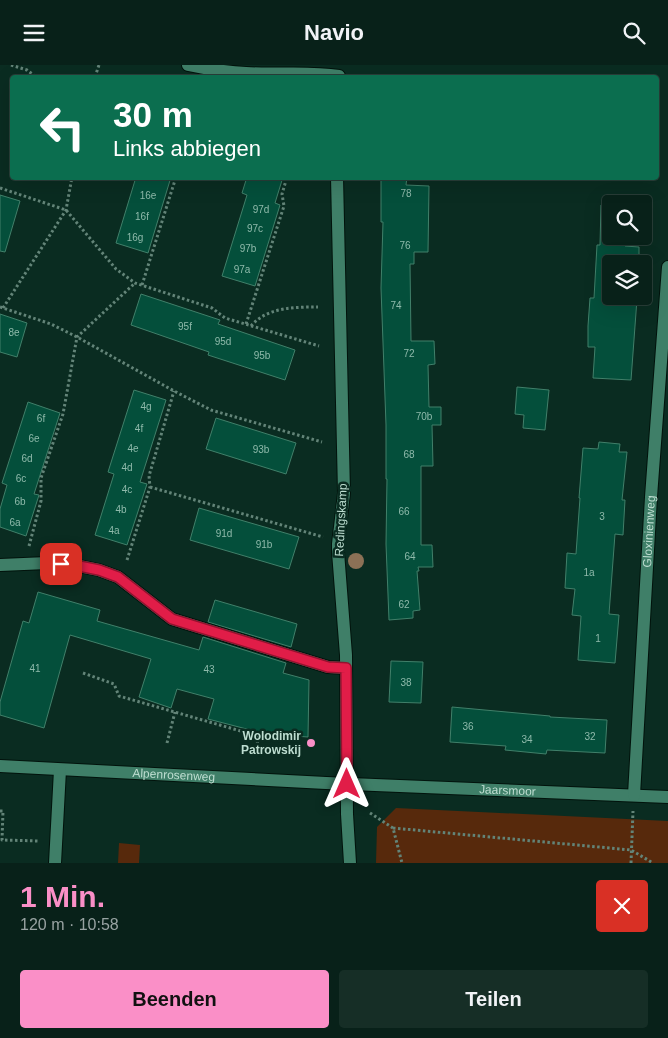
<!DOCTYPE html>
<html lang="de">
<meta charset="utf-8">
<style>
:root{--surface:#082119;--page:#162e26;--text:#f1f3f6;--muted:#98a3a2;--line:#293e38;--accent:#fa8fc7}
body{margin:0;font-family:Helvetica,sans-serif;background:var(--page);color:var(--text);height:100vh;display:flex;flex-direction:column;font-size:19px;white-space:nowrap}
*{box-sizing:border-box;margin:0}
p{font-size:16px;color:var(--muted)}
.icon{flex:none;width:28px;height:28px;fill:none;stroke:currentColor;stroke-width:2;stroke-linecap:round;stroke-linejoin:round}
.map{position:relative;height:798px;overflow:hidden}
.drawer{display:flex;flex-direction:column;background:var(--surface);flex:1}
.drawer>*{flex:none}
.hud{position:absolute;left:10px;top:10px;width:649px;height:105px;border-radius:5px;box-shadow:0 5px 20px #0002,0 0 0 1px var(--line);background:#0b6e4f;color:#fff;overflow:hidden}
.controls{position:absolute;left:602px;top:130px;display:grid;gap:10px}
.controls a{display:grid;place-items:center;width:50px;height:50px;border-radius:5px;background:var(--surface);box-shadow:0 5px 20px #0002,0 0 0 1px var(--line);font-size:25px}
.pin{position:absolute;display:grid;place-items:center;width:42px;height:42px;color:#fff;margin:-21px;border-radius:10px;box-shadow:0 2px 8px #0006}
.me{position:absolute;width:55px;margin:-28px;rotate:0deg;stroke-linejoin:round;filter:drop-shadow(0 0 4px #0008)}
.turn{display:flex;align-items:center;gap:18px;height:105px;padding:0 20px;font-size:22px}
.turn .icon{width:65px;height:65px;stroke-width:2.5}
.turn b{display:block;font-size:35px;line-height:42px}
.round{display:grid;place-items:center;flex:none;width:52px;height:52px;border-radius:5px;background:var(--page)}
.summary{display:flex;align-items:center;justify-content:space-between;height:85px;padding:0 20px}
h1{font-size:30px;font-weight:800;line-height:38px;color:var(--accent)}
.action{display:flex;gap:10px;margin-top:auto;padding:10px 20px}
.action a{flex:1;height:58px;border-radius:5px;background:var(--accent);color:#111;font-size:20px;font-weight:800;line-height:58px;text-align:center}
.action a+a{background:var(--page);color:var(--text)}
header{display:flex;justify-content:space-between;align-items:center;height:65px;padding:0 20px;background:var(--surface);font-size:22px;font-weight:800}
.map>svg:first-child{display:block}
</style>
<header><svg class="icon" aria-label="menu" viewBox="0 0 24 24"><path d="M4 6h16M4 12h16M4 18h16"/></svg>Navio<svg class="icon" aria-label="search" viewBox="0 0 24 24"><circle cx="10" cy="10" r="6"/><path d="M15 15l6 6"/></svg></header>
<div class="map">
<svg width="668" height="798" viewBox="0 0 668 798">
<rect width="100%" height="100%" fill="#0a2c21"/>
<path fill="#57290c" d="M396,743L668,756V798H376L377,762Z
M119,778L140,780L139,798H118Z"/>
<path fill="#044f3b" stroke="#41806a" d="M136,112H171L148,188L116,178Z
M247,112H283L275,138L280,140L255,221L222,211L247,130L242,128Z
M381,112H407L406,120L429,121L428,187H414V199H410L411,276H434L435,299L428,300L429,342H441V360H432L433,401H421V480H432L433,502H418L419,506H417L420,545L413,546V553L389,555L386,479L387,414H386V360L381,223L383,157H381Z
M0,130L20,136L5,187L0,186Z
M601,140L611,141V171H626L625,181L639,182V199H611V231L637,234L631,315L593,313L595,282H588V261L590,233H594L597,180H600Z
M141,229L220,255L218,259L295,285L285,315L208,290L209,287L131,260Z
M0,249L27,258L17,292L0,287Z
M517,322L549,325L545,365L523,363L524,350L515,349Z
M134,325L166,335L140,417L147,419L127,480L95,470L114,409L108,407Z
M28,337L60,348L34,429L39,430L26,471L0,462V444L7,420L2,418Z
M216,353L296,378L286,409L206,384Z
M599,377L620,379L619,387H627L622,435H625L623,470L615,469L609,549L619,550L615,598L578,595L581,551L572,550L575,524L565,523L567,488L576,489L580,433H579L583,383L598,384Z
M199,443L299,472L289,504L190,475Z
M38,527L100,545L97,556L199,585L203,572L286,598L283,608L309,615L308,672L266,669L208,654L214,634L177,624L171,643L139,632L151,594L70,570L44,663L0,650V637L23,556L29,558Z
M215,535L297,559L291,582L208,557Z
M391,596L423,597L421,638L389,637Z
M452,642L550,651V652L607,655L605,688L547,685L546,689L505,685L506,681L450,677Z"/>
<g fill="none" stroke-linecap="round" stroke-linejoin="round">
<defs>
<g id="minor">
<path d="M188,0C207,4 226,7 246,8C277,10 308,6 339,11"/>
<path d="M337,112L344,428L338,479V487L346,590L347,749L350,798"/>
<path d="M0,500L47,498L74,500L99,505L118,512L172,554L328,602L346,603"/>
<path id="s1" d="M0,701L326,718L668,732"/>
<path id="s2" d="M634,730L651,432L668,202"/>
<path d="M55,798L60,705"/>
</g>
</defs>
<use href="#minor" stroke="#02130c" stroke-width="14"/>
<path stroke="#638478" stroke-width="3" stroke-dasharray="2.5 2.5" stroke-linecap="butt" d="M11,0L27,5L36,12
M95,12L99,0
M0,123L66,145L116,204L135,218L212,243L225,253L319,281
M142,220L176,112
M0,242L51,259L77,272L174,326L211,345L322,377
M3,243L66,145L72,112
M246,259L284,141L282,129L287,112
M251,261C267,242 295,242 318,242
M150,422L323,472
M29,481L41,436V413L63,349L77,272L135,218
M127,495L150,422L149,411L174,326
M83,608L114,619L119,631L258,671L257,682
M167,678L175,647
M0,746H3L2,775L39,776
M370,748L393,763L402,798
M393,763L631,785L653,798
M631,798L633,746"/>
<use href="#minor" stroke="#3f7f68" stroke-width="12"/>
</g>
<circle fill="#8c7156" cx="356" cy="496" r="8"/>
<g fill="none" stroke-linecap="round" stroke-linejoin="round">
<defs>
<path id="route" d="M61,499L74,500L99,505L118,512L172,554L328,602L346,603L347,719"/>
</defs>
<use href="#route" stroke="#92132f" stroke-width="12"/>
<use href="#route" stroke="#e11d48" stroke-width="9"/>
</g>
<circle fill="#fa8fc7" stroke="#0a2c21" stroke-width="2" cx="311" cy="678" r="5"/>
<g text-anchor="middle" stroke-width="5" stroke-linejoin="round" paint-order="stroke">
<g font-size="10" fill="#8fbaab">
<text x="406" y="132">78</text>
<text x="148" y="134">16e</text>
<text x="261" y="148">97d</text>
<text x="142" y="155">16f</text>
<text x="255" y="167">97c</text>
<text x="135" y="176">16g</text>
<text x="405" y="184">76</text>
<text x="248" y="187">97b</text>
<text x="242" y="208">97a</text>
<text x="396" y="244">74</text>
<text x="185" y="265">95f</text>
<text x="14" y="271">8e</text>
<text x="223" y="280">95d</text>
<text x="409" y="292">72</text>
<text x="262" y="294">95b</text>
<text x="146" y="345">4g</text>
<text x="424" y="355">70b</text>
<text x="41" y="357">6f</text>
<text x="139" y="367">4f</text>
<text x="34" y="377">6e</text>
<text x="133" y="387">4e</text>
<text x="261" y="388">93b</text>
<text x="409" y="393">68</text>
<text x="27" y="397">6d</text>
<text x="127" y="406">4d</text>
<text x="21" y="417">6c</text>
<text x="127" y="428">4c</text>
<text x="20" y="440">6b</text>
<text x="121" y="448">4b</text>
<text x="404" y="450">66</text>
<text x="602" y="455">3</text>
<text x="15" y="461">6a</text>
<text x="114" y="469">4a</text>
<text x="224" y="472">91d</text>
<text x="264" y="483">91b</text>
<text x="410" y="495">64</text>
<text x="589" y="511">1a</text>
<text x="404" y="543">62</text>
<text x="598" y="577">1</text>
<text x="35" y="607">41</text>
<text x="209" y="608">43</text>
<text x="406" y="621">38</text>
<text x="468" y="665">36</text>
<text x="590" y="675">32</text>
<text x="527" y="678">34</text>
</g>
<g font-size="12" fill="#bdddd0" stroke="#0a2c21">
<text transform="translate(341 455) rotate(-87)" y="4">Redingskamp</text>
<text dy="4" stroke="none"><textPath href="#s2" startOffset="264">Gloxinienweg</textPath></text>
<text dy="4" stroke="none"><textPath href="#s1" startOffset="174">Alpenrosenweg</textPath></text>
<text dy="4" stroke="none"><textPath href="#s1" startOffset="508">Jaarsmoor</textPath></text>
</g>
<g font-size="12" font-weight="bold" fill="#bdddd0" stroke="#0a2c21" text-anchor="end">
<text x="301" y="675">Wolodimir<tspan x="301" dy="14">Patrowskij</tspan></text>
</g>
</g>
</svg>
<div class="controls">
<a><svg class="icon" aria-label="search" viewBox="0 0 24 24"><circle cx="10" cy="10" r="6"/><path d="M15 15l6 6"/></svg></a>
<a><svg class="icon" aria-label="layers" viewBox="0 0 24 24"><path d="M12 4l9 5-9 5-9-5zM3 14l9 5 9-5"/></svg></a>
</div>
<div class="pin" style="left:61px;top:499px;background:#d93025"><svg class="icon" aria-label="arrive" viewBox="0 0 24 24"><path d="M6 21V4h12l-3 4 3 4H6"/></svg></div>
<svg class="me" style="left:347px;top:719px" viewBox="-20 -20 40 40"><path d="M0-17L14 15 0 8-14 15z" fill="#e11d48" stroke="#fff" stroke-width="4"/></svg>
<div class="hud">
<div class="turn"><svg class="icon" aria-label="left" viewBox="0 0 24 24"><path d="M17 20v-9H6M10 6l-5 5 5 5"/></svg><div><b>30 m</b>Links abbiegen</div></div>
</div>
</div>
<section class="drawer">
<div class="summary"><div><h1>1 Min.</h1><p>120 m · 10:58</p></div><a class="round" style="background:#d93025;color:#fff"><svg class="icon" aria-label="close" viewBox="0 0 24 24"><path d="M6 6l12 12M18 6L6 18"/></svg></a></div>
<div class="action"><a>Beenden</a><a>Teilen</a></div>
</section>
